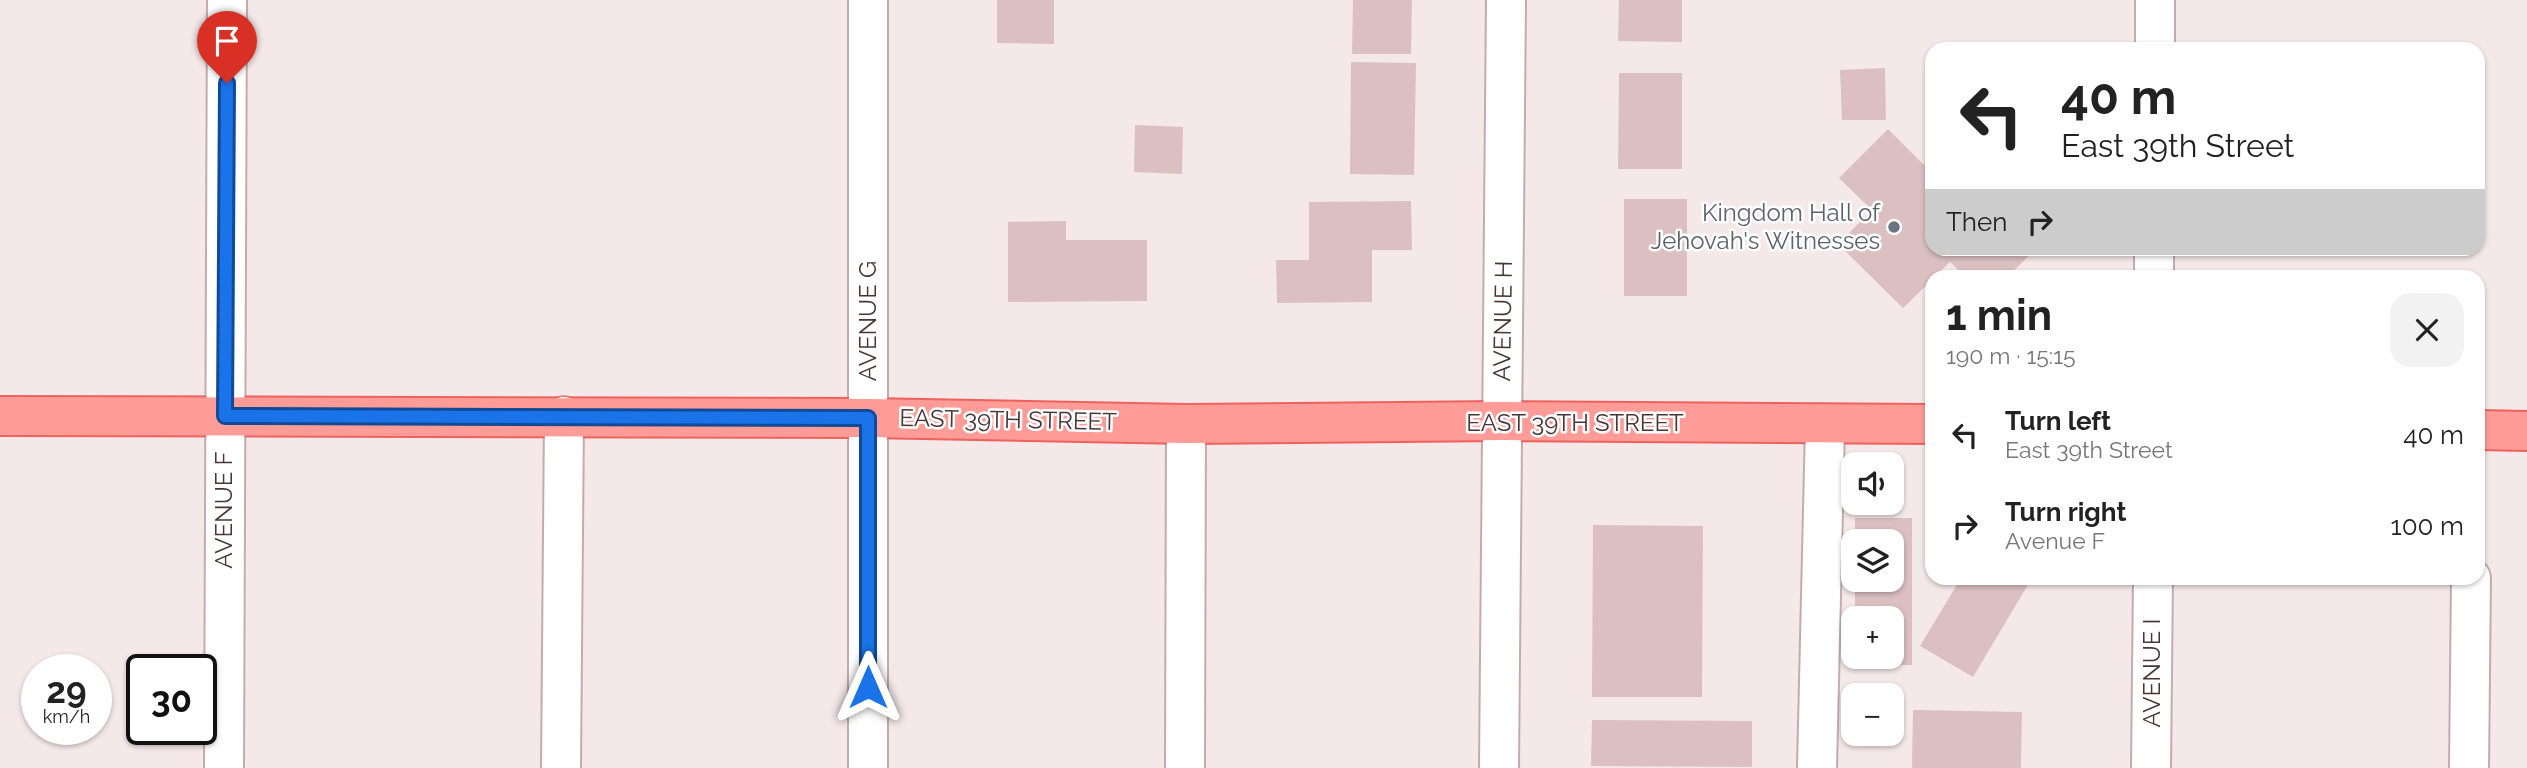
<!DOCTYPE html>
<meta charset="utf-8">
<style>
:root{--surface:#fff;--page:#f2f2f2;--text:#222;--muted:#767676}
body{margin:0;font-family:Raleway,sans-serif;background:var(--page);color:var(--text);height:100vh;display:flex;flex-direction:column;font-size:26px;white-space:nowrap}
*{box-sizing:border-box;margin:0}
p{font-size:23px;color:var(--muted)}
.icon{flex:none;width:38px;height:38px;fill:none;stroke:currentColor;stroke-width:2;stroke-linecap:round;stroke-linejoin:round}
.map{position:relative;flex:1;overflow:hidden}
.side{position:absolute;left:1925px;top:270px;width:560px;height:315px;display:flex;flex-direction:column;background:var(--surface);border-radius:21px;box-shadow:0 2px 5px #0004}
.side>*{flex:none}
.top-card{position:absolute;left:1925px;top:42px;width:560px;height:214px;border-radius:21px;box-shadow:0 2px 5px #0004;background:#fff;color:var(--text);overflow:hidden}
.fabs{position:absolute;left:1841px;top:452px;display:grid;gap:14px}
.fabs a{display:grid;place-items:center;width:63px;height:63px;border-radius:14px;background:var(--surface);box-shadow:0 2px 5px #0004;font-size:35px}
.speed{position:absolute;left:21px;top:654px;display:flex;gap:14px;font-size:35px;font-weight:700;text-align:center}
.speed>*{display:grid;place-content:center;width:91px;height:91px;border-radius:50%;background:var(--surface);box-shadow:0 2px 5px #0004;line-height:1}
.speed small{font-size:18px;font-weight:400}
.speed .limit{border:4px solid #111;border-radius:10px;background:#fff;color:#111}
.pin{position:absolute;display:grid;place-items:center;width:60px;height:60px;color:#fff;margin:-72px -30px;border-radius:50% 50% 50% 0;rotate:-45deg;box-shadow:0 0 7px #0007}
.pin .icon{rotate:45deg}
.me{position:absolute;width:77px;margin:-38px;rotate:0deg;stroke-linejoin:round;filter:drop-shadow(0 0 5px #0008)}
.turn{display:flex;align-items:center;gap:24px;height:147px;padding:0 21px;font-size:32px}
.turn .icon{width:91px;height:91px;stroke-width:2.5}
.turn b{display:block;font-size:49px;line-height:60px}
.then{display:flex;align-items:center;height:66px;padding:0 21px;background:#0003;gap:14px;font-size:26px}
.round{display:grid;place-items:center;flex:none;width:74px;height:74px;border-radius:21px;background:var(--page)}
.headline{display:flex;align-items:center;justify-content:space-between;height:119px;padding:0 21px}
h1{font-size:42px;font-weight:700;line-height:52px}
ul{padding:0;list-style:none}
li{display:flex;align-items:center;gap:21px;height:91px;padding:0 21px}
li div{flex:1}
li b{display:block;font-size:26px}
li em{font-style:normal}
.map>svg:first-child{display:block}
</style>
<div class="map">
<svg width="2527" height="768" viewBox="0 0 2527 768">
<rect width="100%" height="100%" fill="#f5e8e8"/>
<path fill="#dbbfc1" d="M997,0H1054V44L997,43Z
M1353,0H1412L1411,54H1352Z
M1619,0H1682V42L1618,41Z
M1351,62L1416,63L1414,175L1350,174Z
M1885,68L1886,120H1842L1840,70Z
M1619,73H1682V169H1618Z
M1135,125L1183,127L1182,174L1134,172Z
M1888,129L1924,165L1932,158V248H2030L2033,252L2008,276H1965L1950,262L1935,276H1932V280L1903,308L1838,244L1872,210L1839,178Z
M1624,199H1687V296H1624Z
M1411,201L1412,250H1372V302L1277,303L1276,260H1309V202Z
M1066,221V240H1147V301L1008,302V222Z
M1855,518H1912V665H1855V656H1892V618H1855V579H1892V541H1855Z
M1593,525L1703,526L1702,697H1592Z
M1961,578H2032L1973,677L1920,646Z
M1913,710L2022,712L2021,768H1912Z
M1592,720L1752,721V767L1591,766Z"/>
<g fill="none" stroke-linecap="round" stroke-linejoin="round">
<defs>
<path id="minor" d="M868,0V768
M2155,49V0
M2154,276V248
M224,768L227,0
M561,768L564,416
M1185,768L1186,424
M1499,768L1506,0
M1817,768L1825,425
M2151,768L2153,578
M2469,768L2471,578"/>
<path id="major" d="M0,416L868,418L1186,424L1502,421L1932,424
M2478,430L2527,431"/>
</defs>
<use href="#minor" stroke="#c5acac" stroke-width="42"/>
<use href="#major" stroke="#ee615d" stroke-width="42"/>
<use href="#minor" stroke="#fff" stroke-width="38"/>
<use href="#major" stroke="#ff9c97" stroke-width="38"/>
</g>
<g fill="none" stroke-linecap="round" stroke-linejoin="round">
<defs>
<path id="route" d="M227,83L225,416L868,418V687"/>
</defs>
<use href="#route" stroke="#114b97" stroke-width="18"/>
<use href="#route" stroke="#1a73e8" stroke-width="12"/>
</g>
<circle fill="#6b7280" stroke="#fff" stroke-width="2.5" cx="1894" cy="227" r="7"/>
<g text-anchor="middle" stroke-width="5" stroke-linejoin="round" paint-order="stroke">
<g font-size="24" fill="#5b616d" stroke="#fff" text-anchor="end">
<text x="1880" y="221">Kingdom Hall of<tspan x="1880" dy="28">Jehovah's Witnesses</tspan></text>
</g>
<g font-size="24" fill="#493537" stroke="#fff">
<text transform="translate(868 321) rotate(-90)" y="8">AVENUE G</text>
<text transform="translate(1503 321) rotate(-89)" y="8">AVENUE H</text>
<text transform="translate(1008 420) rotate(1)" y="8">EAST 39TH STREET</text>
<text x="1575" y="431">EAST 39TH STREET</text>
<text transform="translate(224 510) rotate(-90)" y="8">AVENUE F</text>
<text transform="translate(2152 673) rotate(-90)" y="8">AVENUE I</text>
</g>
</g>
</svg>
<div class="fabs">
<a><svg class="icon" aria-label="sound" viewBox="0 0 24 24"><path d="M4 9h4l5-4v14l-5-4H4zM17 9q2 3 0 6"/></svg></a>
<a><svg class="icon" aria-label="layers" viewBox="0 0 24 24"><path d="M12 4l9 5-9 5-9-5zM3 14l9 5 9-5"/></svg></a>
<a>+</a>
<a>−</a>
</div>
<div class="speed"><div>29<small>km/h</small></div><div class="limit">30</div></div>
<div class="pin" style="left:227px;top:83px;background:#d93025"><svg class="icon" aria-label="arrive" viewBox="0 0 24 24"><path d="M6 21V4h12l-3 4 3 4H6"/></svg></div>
<svg class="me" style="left:868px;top:687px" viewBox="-20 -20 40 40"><path d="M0-17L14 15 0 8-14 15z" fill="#1a73e8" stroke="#fff" stroke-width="4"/></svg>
<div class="top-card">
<div class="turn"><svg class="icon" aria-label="left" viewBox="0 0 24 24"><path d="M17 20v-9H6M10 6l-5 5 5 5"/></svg><div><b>40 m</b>East 39th Street</div></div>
<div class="then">Then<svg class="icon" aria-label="right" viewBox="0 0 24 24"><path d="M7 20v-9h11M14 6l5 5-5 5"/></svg></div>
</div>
<section class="side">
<div class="headline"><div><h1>1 min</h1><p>190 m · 15:15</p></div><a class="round"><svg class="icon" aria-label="close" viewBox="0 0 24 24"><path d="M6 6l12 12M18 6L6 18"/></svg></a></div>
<ul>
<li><svg class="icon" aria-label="left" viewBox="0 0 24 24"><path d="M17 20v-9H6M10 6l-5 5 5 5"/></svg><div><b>Turn left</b><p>East 39th Street</p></div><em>40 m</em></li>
<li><svg class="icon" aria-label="right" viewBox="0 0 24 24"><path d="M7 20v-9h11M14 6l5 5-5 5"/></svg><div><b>Turn right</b><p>Avenue F</p></div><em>100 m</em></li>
</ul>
</section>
</div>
